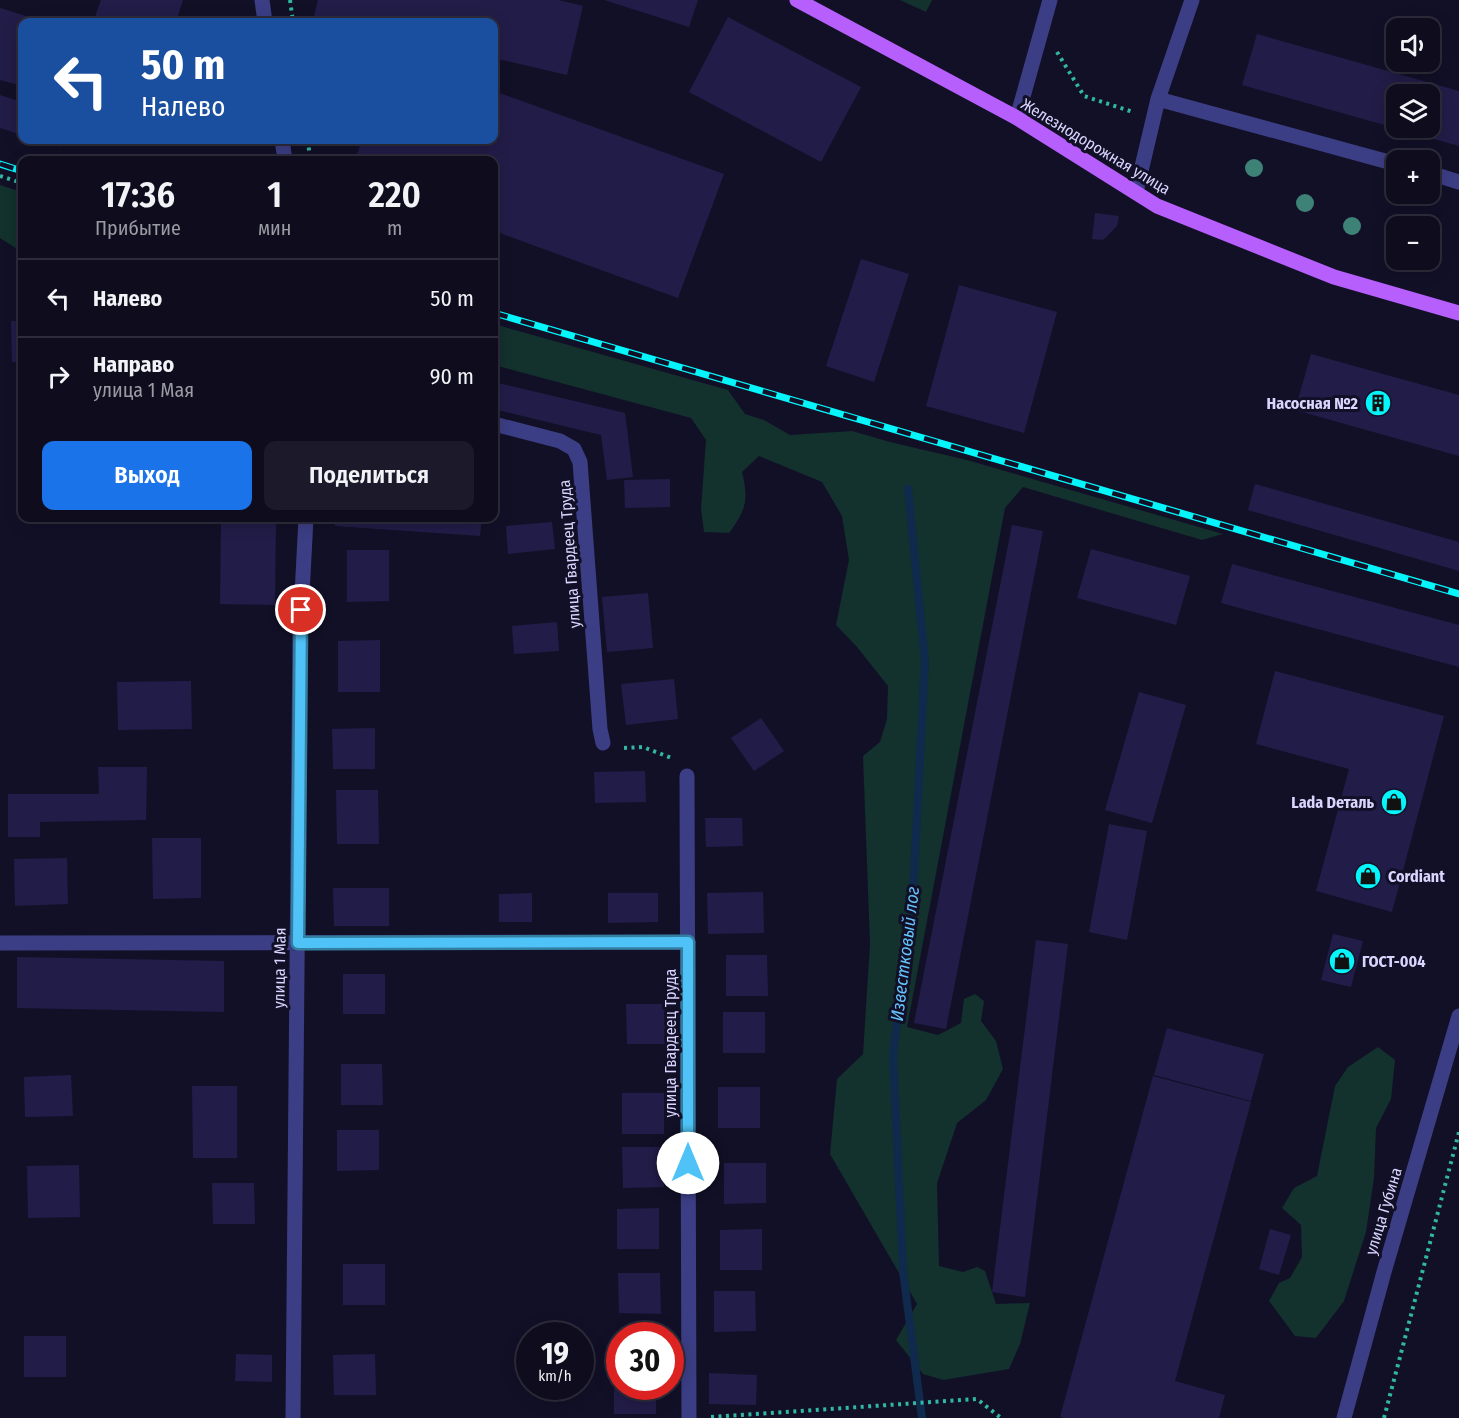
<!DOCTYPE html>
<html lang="ru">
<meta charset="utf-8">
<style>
:root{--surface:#0e0c1d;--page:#1c1a2a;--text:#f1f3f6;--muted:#9b9ba4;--line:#2e2c3b;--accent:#1a73e8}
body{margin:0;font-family:"Fira Sans Condensed",sans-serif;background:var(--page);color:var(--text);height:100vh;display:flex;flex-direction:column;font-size:22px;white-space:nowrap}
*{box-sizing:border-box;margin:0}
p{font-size:20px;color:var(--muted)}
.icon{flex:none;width:33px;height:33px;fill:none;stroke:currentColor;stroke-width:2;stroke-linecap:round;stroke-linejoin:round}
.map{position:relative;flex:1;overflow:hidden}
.panel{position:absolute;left:18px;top:156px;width:480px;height:366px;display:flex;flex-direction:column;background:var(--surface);border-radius:12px;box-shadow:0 3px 15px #0003,0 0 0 2px var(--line)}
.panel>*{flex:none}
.banner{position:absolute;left:18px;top:18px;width:480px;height:126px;border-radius:12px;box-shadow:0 3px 15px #0003,0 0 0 2px var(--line);background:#1a4fa0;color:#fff;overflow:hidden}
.fabs{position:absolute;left:1386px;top:18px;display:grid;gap:12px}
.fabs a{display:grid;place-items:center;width:54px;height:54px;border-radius:12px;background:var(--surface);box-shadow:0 3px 15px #0003,0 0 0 2px var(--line);font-size:30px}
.speed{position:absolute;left:516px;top:1322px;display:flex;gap:12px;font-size:30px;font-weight:700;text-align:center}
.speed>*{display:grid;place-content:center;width:78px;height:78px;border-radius:50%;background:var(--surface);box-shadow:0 3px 15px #0003,0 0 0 2px var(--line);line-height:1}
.speed small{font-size:15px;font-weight:400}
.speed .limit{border:9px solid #d22;background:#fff;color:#111}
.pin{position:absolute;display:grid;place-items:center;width:51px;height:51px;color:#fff;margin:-26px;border:3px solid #fff;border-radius:50%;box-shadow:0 2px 6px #0007}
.me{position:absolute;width:66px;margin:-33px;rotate:0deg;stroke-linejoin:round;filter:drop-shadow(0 0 4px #0008)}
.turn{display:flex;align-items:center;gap:21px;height:126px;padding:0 24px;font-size:27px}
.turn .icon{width:78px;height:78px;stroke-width:2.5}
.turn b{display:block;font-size:42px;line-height:51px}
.eta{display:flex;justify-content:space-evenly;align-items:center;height:102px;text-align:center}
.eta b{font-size:36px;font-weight:600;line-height:42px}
.button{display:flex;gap:12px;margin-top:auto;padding:12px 24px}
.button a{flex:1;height:69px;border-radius:12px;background:var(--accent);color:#fff;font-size:24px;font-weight:600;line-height:69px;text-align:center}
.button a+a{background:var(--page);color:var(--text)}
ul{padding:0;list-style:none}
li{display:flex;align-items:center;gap:18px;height:78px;padding:0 24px;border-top:2px solid var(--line)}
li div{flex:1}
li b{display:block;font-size:22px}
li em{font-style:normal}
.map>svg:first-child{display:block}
</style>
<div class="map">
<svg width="1459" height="1418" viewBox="0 0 1459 1418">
<rect width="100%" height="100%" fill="#121027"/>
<path fill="#13312d" d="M900,0H932L926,12Z
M0,185L22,192V252L0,238Z
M494,324L728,390L745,414L764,420L790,435L852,431L890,442L967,460L1223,534L1202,540L1023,487L1005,508L907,1027L938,1035L961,1023L964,999L975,994L984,1001L981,1021L996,1041L1003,1069L986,1100L957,1123L937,1183L939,1266L963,1272L977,1267L985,1271L996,1304L1030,1303L1020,1344L1009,1369L943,1380L923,1374L896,1340L917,1304L830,1154L837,1079L863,1054L870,944L863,756L880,742L887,719L888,686L857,647L836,625L849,560L842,516L822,482L759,456L742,472C749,500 746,510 729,533L704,532L701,509L706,440L691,418L494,365Z
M1378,1047L1395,1060L1391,1099L1376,1128L1374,1178L1366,1232L1344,1301L1316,1338L1295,1336L1269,1301L1279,1283L1290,1278L1302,1257L1301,1225L1282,1208L1294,1188L1317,1176L1335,1086L1348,1067Z"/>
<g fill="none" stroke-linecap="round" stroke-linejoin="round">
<path stroke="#0f2a4c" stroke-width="8" d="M908,489L925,661L913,893L893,1055L903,1271L922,1418"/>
</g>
<path fill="#221c48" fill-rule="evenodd" d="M101,0H183L176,22H93Z
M318,0H559L583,6L567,75L494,58V22H343L314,16Z
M604,0H698L689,27Z
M0,8L46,22H22V86L0,80Z
M728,17L861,87L821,162L689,92Z
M1257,34L1459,91V146L1242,85ZM1396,94H1430V128H1396Z
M494,91L724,174L678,298L494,231V160H355L362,140H494Z
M0,95L22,102V135L0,128Z
M39,140H63L61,147Z
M1095,213L1119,216L1117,226L1103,240L1092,239Z
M861,259L909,274L874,382L826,366Z
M959,285L1057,312L1024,433L926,406Z
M11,321H22V362H12Z
M1311,354L1459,395V456L1295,410Z
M494,382L625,413L633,477L607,480L601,435L494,409Z
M670,479V507L625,508L624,480Z
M1255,484L1459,542V571L1248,510Z
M221,518H276L275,605L220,604Z
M335,518H482L480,536L335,526Z
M552,522L555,549L508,554L506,526Z
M1012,525L1043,531L946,1029L914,1023Z
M1091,549L1190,576L1176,625L1077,598Z
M347,550H389V601L347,602Z
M1232,564L1459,625V667L1221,603Z
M648,593L653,648L607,652L602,597Z
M557,622L559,651L514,654L512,626Z
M380,640V692H338V641Z
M1275,671L1444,716L1392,912L1316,891L1349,769L1256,744Z
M674,679L678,719L626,725L621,684Z
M191,681L192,729L118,730L117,682Z
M1139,692L1186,705L1152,823L1105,810Z
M761,718L784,751L754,771L731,738Z
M375,728V769H333L332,729Z
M98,767H147L146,820L40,822V837H8V794H99Z
M645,771L646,802L595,803L594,772Z
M336,790H378L379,844H337Z
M705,818H742L743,846L706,847Z
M1109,824L1147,831L1127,940L1089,932Z
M152,838H201V898L153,899Z
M67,858L68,904L15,906L14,859Z
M333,888H389V926H334Z
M763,892L764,933L708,934L707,893Z
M532,893V922H499V894Z
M608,893H658V922L608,923Z
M1333,934L1363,941L1351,987L1321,980Z
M1036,940L1068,944L1025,1297L992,1292Z
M726,955H767L768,996H726Z
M17,957L224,961V1012L17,1008Z
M343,974H385V1014H343Z
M626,1004H668L669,1044H627Z
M723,1012H765V1053H723Z
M1167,1028L1264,1054L1251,1101L1154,1075Z
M341,1064H382L383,1105H341Z
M71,1075L73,1116L25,1117L24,1077Z
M1153,1076L1251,1102L1175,1381L1225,1395L1219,1418H1065L1060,1417Z
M192,1086H237V1158H193Z
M718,1087H760V1128H718Z
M622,1093H664V1134H622Z
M337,1130H379V1170L337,1171Z
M622,1147H664V1187L623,1188Z
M724,1163H766V1203L724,1204Z
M79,1165L80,1217L28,1218L27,1166Z
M212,1183H254L255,1224H213Z
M659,1208V1249H617V1209Z
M762,1229V1270H720V1230Z
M1270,1229L1291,1235L1279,1275L1259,1269Z
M343,1264H385V1305H343Z
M618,1273H660L661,1314L619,1313Z
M714,1291H755L756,1331L714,1332Z
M24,1336H66V1377H24Z
M236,1354L272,1355V1382L235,1381Z
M375,1354L376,1395H334L333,1355Z
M614,1373H620V1386H656V1414H614Z
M709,1373L757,1375L756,1405L709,1404Z"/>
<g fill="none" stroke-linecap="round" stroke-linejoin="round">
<path stroke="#31b7a5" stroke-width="4" stroke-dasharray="3 4.5" stroke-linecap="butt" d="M290,0L293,22
M1057,52L1084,96L1133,112
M308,140L310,160
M0,176L22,183
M624,748L643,747L674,759
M711,1417L977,1399L1001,1418
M1384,1418L1459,1132"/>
<path stroke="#3c3e85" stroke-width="15" d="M262,0L265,22
M1158,99L1396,164
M1017,118L1050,0
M282,140L285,160
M1430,173L1459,182
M1136,192L1158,99L1192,0
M494,424L560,441L574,449L580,462L600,729L603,743
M687,776L689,1418
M0,943L688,942
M293,1418L300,633L306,518
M1344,1418L1384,1272L1459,1016"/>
<path stroke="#b65ffd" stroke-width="15" d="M797,0L1017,118L1157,206L1334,277L1459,313"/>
<defs>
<path id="rail" d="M0,164L22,171
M494,313L1459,594"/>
</defs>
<use href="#rail" stroke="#05f5fb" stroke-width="7"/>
<use href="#rail" stroke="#121027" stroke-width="4.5" stroke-dasharray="14" stroke-linecap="butt"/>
</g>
<g fill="#3e8176">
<circle cx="1254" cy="168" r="9"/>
<circle cx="1305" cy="203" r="9"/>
<circle cx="1352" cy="226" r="9"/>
</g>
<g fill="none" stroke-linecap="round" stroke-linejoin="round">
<defs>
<path id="route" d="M301,610L298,943L688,942V1163"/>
</defs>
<use href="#route" stroke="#337fa1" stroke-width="15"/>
<use href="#route" stroke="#4fc3f7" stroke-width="10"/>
</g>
<defs>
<symbol id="building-disc" viewBox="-11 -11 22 22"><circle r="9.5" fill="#05f5fb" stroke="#121027"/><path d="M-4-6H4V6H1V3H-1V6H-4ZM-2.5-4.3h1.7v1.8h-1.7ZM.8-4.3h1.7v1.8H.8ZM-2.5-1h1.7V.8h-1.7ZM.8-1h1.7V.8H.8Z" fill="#111"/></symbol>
<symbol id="shop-disc" viewBox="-11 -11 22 22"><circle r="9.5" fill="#05f5fb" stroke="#121027"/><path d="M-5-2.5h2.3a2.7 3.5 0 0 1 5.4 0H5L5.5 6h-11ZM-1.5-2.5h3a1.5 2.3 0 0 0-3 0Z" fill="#111"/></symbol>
</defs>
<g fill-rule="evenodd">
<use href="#building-disc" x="1363" y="388" width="30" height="30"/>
<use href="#shop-disc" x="1379" y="787" width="30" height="30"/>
<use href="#shop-disc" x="1353" y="861" width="30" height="30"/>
<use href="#shop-disc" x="1327" y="946" width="30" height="30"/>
</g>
<g text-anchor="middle" stroke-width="6" stroke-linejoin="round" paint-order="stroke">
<g font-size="16" fill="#d8d6fe" stroke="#121027">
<text transform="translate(1096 146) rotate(31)" y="6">Железнодорожная улица</text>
<text transform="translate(569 554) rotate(-94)" y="6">улица Гвардеец Труда</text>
<text transform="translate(279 968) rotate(-89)" y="6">улица 1 Мая</text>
<text transform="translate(670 1043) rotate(-90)" y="6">улица Гвардеец Труда</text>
<text transform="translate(1383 1211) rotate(-73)" y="6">улица Губина</text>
</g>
<g font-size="16" font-weight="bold" fill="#d8d6fe" stroke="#121027" text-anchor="end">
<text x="1358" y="409">Насосная №2</text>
<text x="1374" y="808">Lada Dеталь</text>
<text x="1388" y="882" text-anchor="start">Cordiant</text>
<text x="1362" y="967" text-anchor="start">ГОСТ-004</text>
</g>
<g font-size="18" font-style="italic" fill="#66c2fd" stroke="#121027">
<text transform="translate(905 954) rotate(-83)" y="6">Известковый лог</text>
</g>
</g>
</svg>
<div class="fabs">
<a><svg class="icon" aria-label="sound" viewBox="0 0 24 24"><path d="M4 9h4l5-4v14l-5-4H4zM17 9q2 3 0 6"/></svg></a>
<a><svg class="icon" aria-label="layers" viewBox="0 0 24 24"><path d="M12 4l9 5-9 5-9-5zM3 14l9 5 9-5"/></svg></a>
<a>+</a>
<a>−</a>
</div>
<div class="speed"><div>19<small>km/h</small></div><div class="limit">30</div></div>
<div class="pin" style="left:301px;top:610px;background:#d93025"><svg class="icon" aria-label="arrive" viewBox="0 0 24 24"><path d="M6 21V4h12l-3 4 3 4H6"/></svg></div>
<svg class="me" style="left:688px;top:1163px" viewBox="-20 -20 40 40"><circle r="19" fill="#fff"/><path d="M0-13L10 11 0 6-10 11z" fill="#4fc3f7"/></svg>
<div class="banner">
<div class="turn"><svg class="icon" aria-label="left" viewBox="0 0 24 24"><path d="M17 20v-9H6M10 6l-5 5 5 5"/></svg><div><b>50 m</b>Налево</div></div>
</div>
<section class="panel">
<div class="eta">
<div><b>17:36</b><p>Прибытие</p></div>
<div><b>1</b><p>мин</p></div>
<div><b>220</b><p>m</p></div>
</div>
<ul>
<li><svg class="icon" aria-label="left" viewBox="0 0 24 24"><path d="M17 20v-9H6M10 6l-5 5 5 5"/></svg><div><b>Налево</b></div><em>50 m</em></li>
<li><svg class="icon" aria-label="right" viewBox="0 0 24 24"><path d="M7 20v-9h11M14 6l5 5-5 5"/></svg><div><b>Направо</b><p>улица 1 Мая</p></div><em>90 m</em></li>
</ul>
<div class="button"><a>Выход</a><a>Поделиться</a></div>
</section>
</div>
